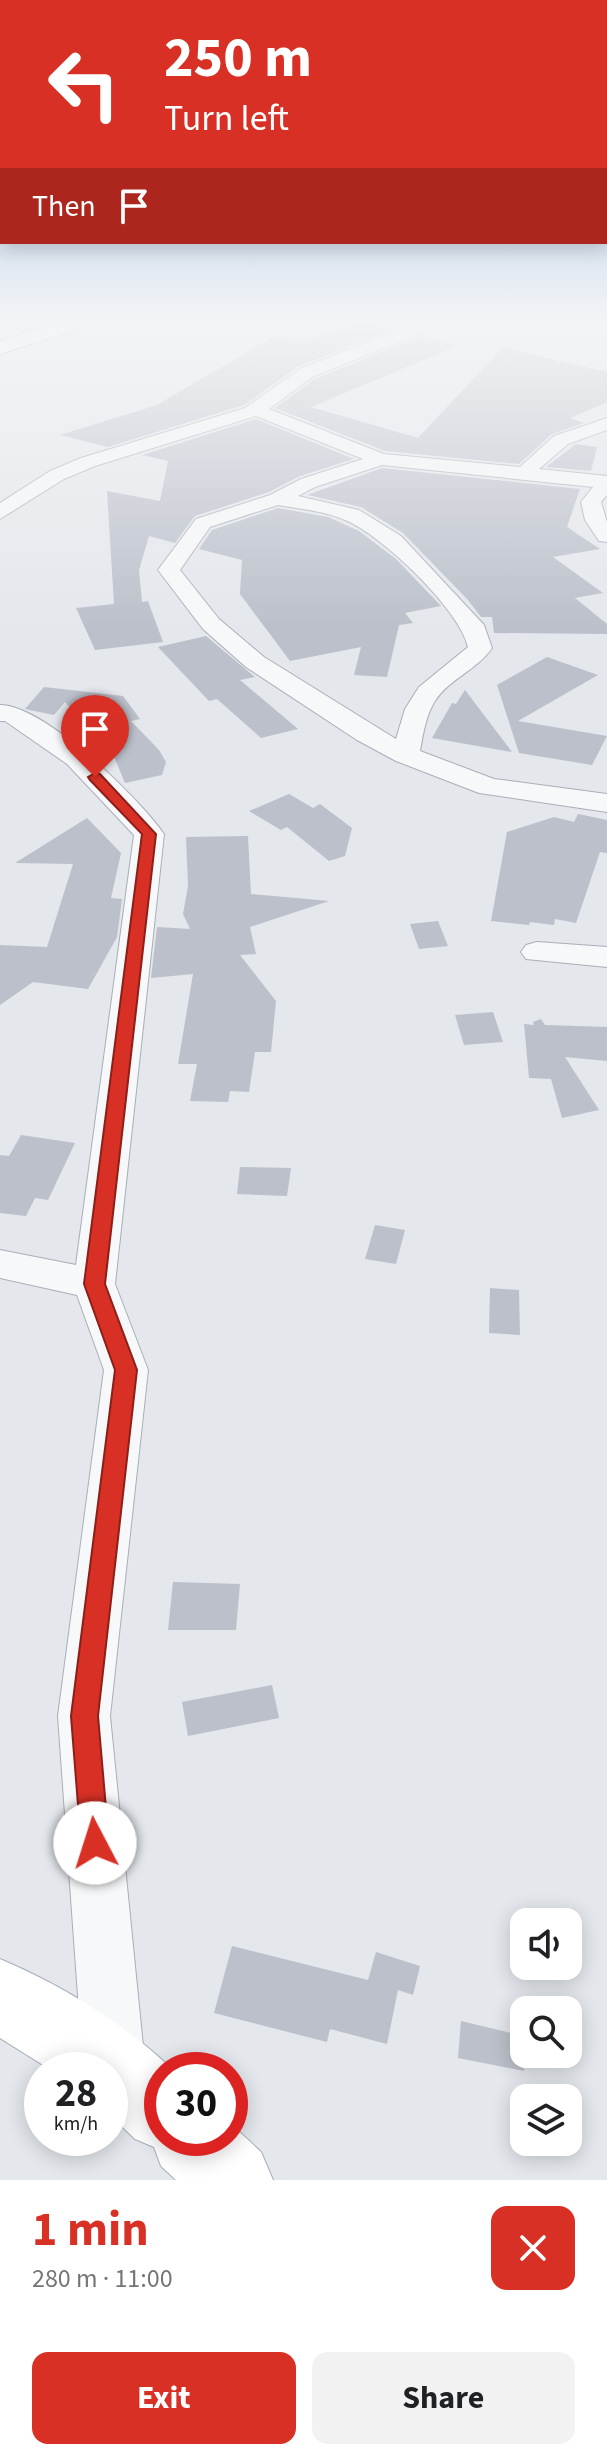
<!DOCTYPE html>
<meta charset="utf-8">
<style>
:root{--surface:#fff;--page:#f2f2f2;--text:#202124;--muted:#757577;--accent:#d93025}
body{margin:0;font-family:"Source Sans 3",sans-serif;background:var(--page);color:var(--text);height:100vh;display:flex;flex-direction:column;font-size:30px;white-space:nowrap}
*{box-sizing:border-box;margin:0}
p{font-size:26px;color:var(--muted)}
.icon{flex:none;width:44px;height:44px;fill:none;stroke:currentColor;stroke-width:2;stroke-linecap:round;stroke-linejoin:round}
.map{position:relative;height:2180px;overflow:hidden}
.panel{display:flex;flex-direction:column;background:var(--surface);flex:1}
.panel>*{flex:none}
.guide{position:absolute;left:0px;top:0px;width:608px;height:244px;box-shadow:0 4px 20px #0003;background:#d93025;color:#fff;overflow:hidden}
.tools{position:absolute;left:510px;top:1908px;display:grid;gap:16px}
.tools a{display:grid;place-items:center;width:72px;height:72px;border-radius:16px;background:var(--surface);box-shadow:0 4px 20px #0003;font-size:40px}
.speed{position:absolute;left:24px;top:2052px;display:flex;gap:16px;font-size:40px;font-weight:700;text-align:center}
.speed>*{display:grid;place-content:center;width:104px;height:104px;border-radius:50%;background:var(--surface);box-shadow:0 4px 20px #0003;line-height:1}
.speed small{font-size:20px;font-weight:400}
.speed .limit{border:12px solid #d22;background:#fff;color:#111}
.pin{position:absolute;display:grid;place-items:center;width:68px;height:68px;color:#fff;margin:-82px -34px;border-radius:50% 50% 50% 0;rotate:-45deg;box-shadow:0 0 8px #0007}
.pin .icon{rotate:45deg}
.me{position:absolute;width:88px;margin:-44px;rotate:355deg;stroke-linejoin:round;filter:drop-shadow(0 0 6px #0008)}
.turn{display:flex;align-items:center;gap:28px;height:168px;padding:0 32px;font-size:36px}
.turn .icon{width:104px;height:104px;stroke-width:2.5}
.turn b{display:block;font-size:56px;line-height:68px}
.then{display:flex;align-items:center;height:76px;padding:0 32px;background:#0003;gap:16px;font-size:30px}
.round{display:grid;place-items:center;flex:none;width:84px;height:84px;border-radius:16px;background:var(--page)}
.head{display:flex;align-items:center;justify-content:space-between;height:136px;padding:0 32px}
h1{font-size:48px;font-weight:700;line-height:60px;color:var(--accent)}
.button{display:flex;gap:16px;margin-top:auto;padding:16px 32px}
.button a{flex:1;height:92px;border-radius:16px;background:var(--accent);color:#fff;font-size:32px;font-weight:700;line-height:92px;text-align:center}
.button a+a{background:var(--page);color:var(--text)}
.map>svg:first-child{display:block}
</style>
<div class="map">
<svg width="607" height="2180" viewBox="0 0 607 2180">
<rect width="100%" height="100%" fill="#e4e7ec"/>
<path fill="#bbc0ca" d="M365,323L392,330L299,366L244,405L108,447L60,435L157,405L271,338L281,335L301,340Z
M420,336L457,346L311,407L418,438L503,347L556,360L557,365L560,361L607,372V402L570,418L584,423L552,434L519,464L385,451L275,408L313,380Z
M256,419L354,459L300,476L269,492L195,516L175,543L149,536L139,570L142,602L148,601L163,642L95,650L76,608L114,604L107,491L160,501L168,461L142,455Z
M576,444L597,447L591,471L546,467Z
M382,468L580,489L567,527L600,549L553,557L603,593L575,598L607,624V634L494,633L492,617H481L468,600L403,533L361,507L307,495Z
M278,508L328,517L359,531L396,559L441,606L405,613L413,623L399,625L387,677L354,675L361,647L290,661L240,594L242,560L199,549L212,530Z
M206,636L255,677L240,680L298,729L261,738L217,699L209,701L158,647Z
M547,657L598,675L518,721L607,736L592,765L519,753L497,685Z
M44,687L123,696L140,719L131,721L159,750L166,762L162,775L125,783L115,759L65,702L54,715L25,709Z
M465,690L512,752L432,738L452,703L456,704Z
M289,794L313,808L320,804L352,828L345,856L329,861L287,827L281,830L249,811Z
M578,814L607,820V853L600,852L576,923L555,919L554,925L530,922L529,925L491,921L507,832L554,817L574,822Z
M87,818L121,853L111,898L122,899L117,937L88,989L33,982L0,1005V945L47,947L73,864L15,863Z
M248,836L251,894L329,901L250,927L256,954L240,955L276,1001L271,1052H255L249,1092L230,1091L228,1102L190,1101L197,1064H178L193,974L151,978L157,927L190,929L183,914L188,886L186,837Z
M438,921L448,946L419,949L410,924Z
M493,1012L503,1042L464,1045L455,1015Z
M541,1019L545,1025L607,1027V1061L565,1057L599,1110L562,1118L551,1079L529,1078L524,1024L534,1025L533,1022Z
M21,1135L75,1143L48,1200L35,1198L26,1216L0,1213V1155L9,1156Z
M240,1167L291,1168L287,1196L237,1194Z
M375,1225L405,1230L396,1264L365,1259Z
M490,1288L519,1290L520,1335L489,1333Z
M173,1582L240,1584L236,1630H168Z
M272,1685L279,1718L188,1736L182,1702Z
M232,1946L368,1980L376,1952L420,1966L413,1995L398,1990L387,2044L330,2029L327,2042L214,2013Z
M461,2021L524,2036V2071L458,2058Z"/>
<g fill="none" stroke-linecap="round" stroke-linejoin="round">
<defs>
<path id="street" d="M417,323H437L420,333L312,377L269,409L384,454L520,467L554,436L607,418V430L568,444L539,469L607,476V495L601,502L607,522V542L599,541L585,520L581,502L593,487L382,465L315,487L298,496L359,510L401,536L484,625L492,648C477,670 449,679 435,701C426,715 423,734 420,751L494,779L607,794V812L479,793L396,761L357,740L246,667L203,629L158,570L196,519L270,495L301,479L363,459L256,416L95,466L64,479L0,519V503L50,471L81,458L245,408L300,369ZM278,505C301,509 324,511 345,520C382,535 460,610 468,647L419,687L405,709L396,739L264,657L219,619L180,570L210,527Z
M0,705C44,705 138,797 164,834L115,1284L148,1370L110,1716L145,2066L136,2088L114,2097L110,2095V2070H85L83,2066L58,1716L104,1370L77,1295L0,1278V1250L76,1265L134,835L67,764L5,721H0Z
M537,942L607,947V967L526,959L521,952L526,945Z"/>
<path id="secondary" d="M0,1959C62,1985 125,2024 173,2070H162V2138H230V2123L261,2152L273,2180H176L161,2166L154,2147L135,2139L110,2115V2070H51L0,2038Z"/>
<path id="highway" d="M59,323H88L85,327L0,354V341Z"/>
</defs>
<use href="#street" stroke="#a9aeb7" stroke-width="2"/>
<use href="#secondary" stroke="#a9aeb7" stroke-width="2"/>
<use href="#highway" stroke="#8b94a3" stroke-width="2"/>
<use href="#street" fill="#f7f8fa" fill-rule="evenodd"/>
<use href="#secondary" fill="#fff" fill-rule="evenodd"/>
<use href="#highway" fill="#fff" fill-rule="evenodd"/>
</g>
<linearGradient id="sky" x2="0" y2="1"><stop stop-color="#8bb4dd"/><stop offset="0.51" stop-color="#f3f4f6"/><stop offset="1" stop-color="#f3f4f6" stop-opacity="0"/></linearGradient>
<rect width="607" height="628" fill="url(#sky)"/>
<path fill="#d93025" stroke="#8d1f18" stroke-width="2" d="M95,773L100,774L156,834L105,1284L137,1370L98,1716L109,1843L105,1853L95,1857L85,1853L81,1843L71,1716L115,1370L84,1284L142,834L90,780L88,777Z"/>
</svg>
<div class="tools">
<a><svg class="icon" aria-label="sound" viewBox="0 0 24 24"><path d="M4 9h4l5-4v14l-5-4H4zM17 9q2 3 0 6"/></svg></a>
<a><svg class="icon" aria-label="search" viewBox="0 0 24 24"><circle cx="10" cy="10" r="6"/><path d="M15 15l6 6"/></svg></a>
<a><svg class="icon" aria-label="layers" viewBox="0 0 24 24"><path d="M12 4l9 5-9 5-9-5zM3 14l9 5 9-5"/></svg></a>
</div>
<div class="speed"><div>28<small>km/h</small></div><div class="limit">30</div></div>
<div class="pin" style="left:95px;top:777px;background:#d93025"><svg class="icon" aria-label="arrive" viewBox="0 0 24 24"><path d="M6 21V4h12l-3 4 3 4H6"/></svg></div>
<svg class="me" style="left:95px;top:1843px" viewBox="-20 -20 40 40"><circle r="19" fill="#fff"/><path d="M0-13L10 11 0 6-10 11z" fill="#d93025"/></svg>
<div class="guide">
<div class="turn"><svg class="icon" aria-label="left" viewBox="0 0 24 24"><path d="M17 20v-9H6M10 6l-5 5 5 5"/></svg><div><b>250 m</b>Turn left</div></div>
<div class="then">Then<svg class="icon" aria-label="arrive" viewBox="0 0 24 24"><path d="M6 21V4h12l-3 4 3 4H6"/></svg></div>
</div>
</div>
<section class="panel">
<div class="head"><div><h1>1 min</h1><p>280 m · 11:00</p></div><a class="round" style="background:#d93025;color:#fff"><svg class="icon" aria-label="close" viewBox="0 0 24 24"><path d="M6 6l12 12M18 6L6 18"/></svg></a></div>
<div class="button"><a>Exit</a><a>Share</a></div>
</section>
